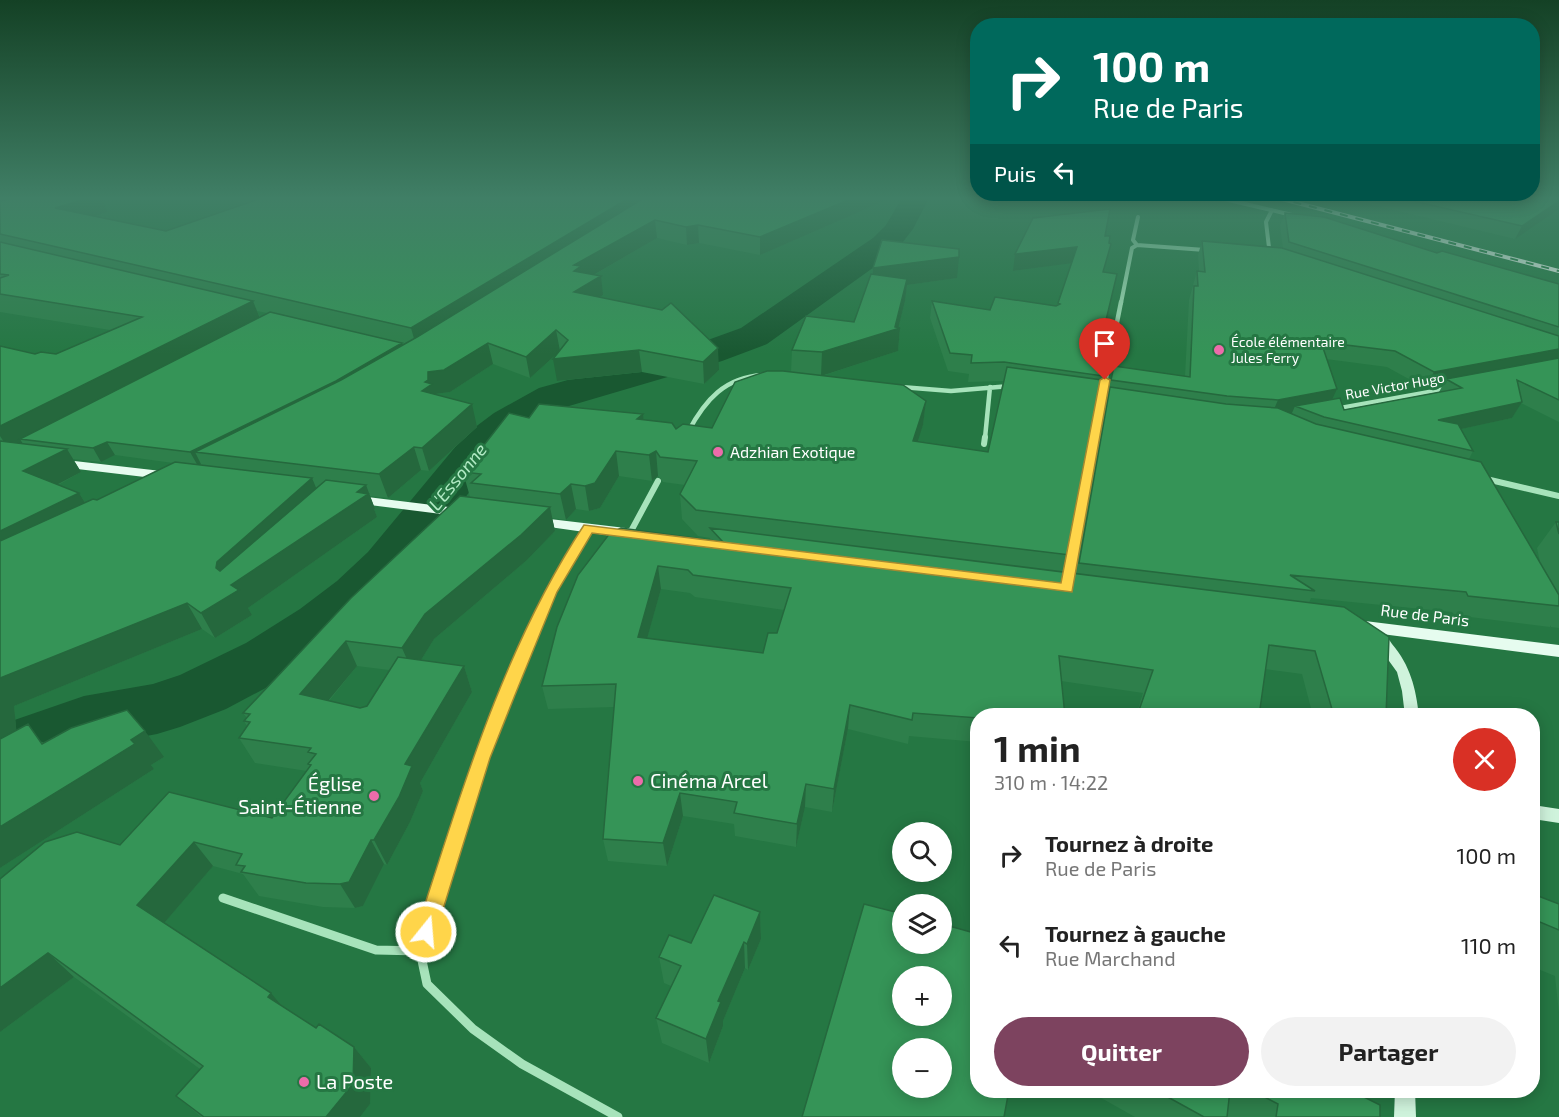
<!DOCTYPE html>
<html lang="fr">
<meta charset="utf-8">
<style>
:root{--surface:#fff;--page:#f2f2f2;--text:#222;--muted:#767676;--accent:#7d435f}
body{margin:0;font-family:"Exo 2",sans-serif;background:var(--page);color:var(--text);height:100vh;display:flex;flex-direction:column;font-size:22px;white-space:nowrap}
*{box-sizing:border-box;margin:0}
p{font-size:20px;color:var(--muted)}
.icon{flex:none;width:33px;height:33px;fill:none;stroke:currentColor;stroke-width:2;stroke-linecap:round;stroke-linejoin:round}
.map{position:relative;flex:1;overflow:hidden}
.panel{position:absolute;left:970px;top:708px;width:570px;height:390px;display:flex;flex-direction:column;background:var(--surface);border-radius:24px;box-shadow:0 3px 15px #0003}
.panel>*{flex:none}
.top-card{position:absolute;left:970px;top:18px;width:570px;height:183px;border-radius:24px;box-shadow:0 3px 15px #0003;background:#00695c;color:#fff;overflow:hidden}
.controls{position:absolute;left:892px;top:822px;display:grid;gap:12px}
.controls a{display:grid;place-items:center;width:60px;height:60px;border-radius:50%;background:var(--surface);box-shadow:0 3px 15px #0003;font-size:30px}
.pin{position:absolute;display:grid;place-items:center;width:51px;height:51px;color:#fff;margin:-62px -26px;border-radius:50% 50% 50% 0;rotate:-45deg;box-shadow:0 0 6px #0007}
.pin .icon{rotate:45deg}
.me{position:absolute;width:66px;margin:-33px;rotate:17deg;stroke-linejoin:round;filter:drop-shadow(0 0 4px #0008)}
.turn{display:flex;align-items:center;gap:21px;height:126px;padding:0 24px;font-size:27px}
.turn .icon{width:78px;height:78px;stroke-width:2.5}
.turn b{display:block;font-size:42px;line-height:51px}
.then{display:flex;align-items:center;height:57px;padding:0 24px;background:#0003;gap:12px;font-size:22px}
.round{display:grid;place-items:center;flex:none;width:63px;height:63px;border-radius:32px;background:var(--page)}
.summary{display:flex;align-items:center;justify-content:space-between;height:102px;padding:0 24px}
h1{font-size:36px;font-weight:700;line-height:45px}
.cta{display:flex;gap:12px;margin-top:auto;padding:12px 24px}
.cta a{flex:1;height:69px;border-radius:36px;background:var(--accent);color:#fff;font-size:24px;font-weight:700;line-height:69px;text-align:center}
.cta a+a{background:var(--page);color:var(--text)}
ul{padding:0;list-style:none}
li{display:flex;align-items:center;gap:18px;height:90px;padding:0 24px}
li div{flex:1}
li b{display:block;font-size:22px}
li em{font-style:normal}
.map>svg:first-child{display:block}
</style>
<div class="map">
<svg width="1559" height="1117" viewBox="0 0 1559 1117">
<rect width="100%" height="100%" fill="#257743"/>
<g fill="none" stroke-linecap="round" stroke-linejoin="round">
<path fill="#195831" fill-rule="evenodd" d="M902,198H929L913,229L895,252L767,344L722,361L569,406L526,431L498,454L406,576L377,609L342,639L290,675L226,709L180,727L157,734L88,747L0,784V725L84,696L153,684L180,675L246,643L300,609L337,581L368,552L466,434L494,413L539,388L694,345L741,328L873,238L886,225Z"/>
<path stroke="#a7e3bb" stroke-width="4" d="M1220,198L1292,215
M1137,245L1205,250
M1137,245L1133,240L1138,217
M1270,256L1266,222L1272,210
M1121,303L1132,248L1137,245"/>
<path stroke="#a7e3bb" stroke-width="4.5" d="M901,387L951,391L1010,386
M1092,398L1114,402
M1335,409L1446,389
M688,432C705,400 725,377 763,375
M985,438L990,387
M1094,438L1121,302"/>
<path stroke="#a7e3bb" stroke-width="6" d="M984,444L985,437
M1486,479L1559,496
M630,533L658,481
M1069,580L1094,437
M542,611L550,592L588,528"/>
<path stroke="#a7e3bb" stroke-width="8" d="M458,833L482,758L543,610"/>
<path stroke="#a7e3bb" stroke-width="9" d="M458,832L420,951L427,984L473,1029L522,1064L618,1117
M223,898L376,950L420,951"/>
<path fill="#cff3dc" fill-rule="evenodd" d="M1378,631C1385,633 1388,638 1392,644C1410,665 1416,688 1419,716H1405L1402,691L1397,672L1371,636L1373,633Z
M1533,805L1559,809V823L1533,819Z
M1395,1090H1415L1416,1117H1394Z"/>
<path fill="#e6fcef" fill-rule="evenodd" d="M57,459L170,472L177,476L170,480L52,466L50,463Z
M351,495L465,509L472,513L465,517L346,502L344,499L346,496Z
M533,517L634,529L641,534L634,539L528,524L526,521L528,518Z
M1357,620L1559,645V657L1351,630L1349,626L1351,622Z"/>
<defs>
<path id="rail" d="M1278,198L1559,271"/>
</defs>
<use href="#rail" stroke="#fff" stroke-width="4"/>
<use href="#rail" stroke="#257743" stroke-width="2" stroke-dasharray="8" stroke-linecap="butt"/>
</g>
<path fill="#2e7f4b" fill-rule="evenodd" d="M217,198H891L760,255L699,243L687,245L657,238L594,275L603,295L600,297L719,370L704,384L642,372L557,381L558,353L530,378L493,364L450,392L435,394L477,427L429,471L421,470L388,498L370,496L375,509H374L377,517L248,608L252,615L215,638L202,629L14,706L16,730L44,743L164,757L151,765L154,769L0,868V346L35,354H56L110,330L0,312V201L107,212L94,216L166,231L245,203ZM257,311L267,313L260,317ZM115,455L173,463L97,500L85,502L79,493L58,485L81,472L73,459L101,462Z
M1344,198H1559L1515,239Z
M1285,213L1437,253L1559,284V422L1521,403L1512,418L1461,429L1473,451L1469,459L1540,562L1537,548L1556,522H1559V628L1551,627V625L1550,627L1454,615L1452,612L1311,598L1309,603L1386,716H1313L1302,674L1265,669L1259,716H1136L1143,693L1061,681L978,716V742L909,736L908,744L848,729L832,812L805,807L796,847L735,836L734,824L683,816L667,866L608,861L603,839L614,707L548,709L542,686L578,575L711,541L710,538L698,536L682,519L680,494L685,485L663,482L658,476L652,481L619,476L600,508L589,511L576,509L566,520L552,518L555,531L527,560L434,639L421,660L464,666L472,692L420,783L423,791L410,822L387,865L384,864L363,906L355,908L323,907L259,896L243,874L213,866L164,923L280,1005L316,1028L354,1047L371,1068L370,1104L360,1117H201L176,1096L200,1069L74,977L0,1032L120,845L272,818L307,771L255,763L239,738L247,726L244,721L247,718L243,713L470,497L463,472L529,418L643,420L676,429L712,428L791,372L792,350L854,322L872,274L873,268L957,278L907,285L905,301L898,328H900L898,351L822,376L926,401L923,425L917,441L988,452L1003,381L968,382L969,374L948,371L930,318L932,301L990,310L1057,306L1071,263L1013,271L1105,236L1109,243L1104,272L1100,361L1106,362L1070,555L1065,572L1075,573L1105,405L1114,366L1185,376L1189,300L1197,271H1199L1198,255L1202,241L1283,249L1280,225ZM1326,359L1387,367L1425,388L1443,385L1439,392L1344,410L1332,399ZM661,589L690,593L695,597L784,610L777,633L763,653L647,638ZM357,666L389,670L367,706L360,708L329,701Z
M1533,894L1559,904V1013L1555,976L1533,967Z
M760,912L761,939L748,970L745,968L723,1021V1026L709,1063L662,1043L656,1018L671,986L664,983L659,957Z
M1087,1090H1350L1380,1117H1135Z"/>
<path fill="#25683d" d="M89,198H103L107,212L65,226L55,208Z
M629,198H658L417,349L411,328Z
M853,198H891L760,255V237Z
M1559,201V209L1515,239L1522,226Z
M655,220L657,238L583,281L577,290L574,265Z
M698,225L699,243L687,245L686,227Z
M1077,247L1073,263L1013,271L1015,254Z
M959,257L957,278L907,285L905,301L898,329L900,328L898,351L821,376L822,352L906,285L871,289L873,268Z
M601,276L603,295L577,312L574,292Z
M253,301L261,321L20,439L23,444L10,451L0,436V426Z
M556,330L560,351L530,378L526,357Z
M402,343L406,355L195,452L201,464L198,466L190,452Z
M488,343L493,364L450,392L435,394L438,406L422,391L428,372Z
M718,348L719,370L704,384L703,362Z
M1559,349V362L1446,379L1443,385L1425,388L1434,372Z
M639,350L642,372L557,381L553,359Z
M1337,389L1329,406H1295L1292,413L1271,416L1278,400Z
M926,401L923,425L910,465L913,441Z
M1522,402L1512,418L1429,436L1438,420Z
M472,404L477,427L429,471L422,448Z
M643,414L645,438L637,419Z
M107,442L115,455L101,462L93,448Z
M414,447L421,470L388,498L379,474Z
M67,449L81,472L39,494L23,471Z
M616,451L619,476L600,508L589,511L585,486Z
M656,451L658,476L652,481L649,455Z
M312,478L322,502L357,492L366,485L375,509H374L377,517L248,608L252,615L215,638L201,613L217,562Z
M571,484L576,509L566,520L560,494Z
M79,493L94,517L0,564V531Z
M550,507L555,531L527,560L434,639L413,673L402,648L425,614Z
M658,566L661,589L641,660L638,637Z
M187,603L202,629L14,706L20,766L0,744V678Z
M346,641L357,666L313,719L300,694Z
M464,666L472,692L420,783L423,791L410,822L387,865L374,840L405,764Z
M850,705L848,729L832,812L834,789Z
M145,731L164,757L151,765L154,769L0,868V827Z
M806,784L805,807L796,847L797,824Z
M680,793L683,816L667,866L663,843Z
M371,840L384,864L363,906L355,908L340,884Z
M194,842L213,866L159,929L137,905Z
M760,912L761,939L748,970L747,944Z
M744,942L745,968L723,1021V1026L709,1063L706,1039L718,1001Z
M48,953L74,977L0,1032V988Z
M271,993L290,1016L268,997Z
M354,1047L371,1068L370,1104L360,1117H326Z"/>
<path fill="#359457" stroke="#25683d" stroke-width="1.5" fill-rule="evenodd" d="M13,198H89L55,208L166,231L262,198H629L411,328L0,234V201Z
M644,198H853L760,237L698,225L686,227L655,220L574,265L581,266L574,271L601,276L574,292L662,310L671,303L718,348L703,362L639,350L553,359L568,340L556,330L526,357L488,343L444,370L428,372V380L425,382L432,384L422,391L472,404L422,448L414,447L379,474L195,452L341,380L417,337Z
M1400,198H1559V201L1522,226Z
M1110,209L1105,236H1110L1109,243L1111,244L1103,272L1117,274L1101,341L1100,361L1106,362L1103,376L1004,362L971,363L972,355L950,353L932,301L990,310L995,297L1056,306L1060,304L1058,303L1077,247L1015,254L1033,218Z
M1285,213L1324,217L1437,253L1442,251L1559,284V327L1289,242Z
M882,240L959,249V257L873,268Z
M1202,241L1282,248L1559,336V349L1434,372L1395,351L1321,342L1337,389L1278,400L1227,396L1111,380L1114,366L1190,377L1194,286H1198L1197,271L1205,272Z
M0,242L253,301L0,426V346L35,354L41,352L56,354L142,317L0,294V278L9,275L0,274Z
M871,274L907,279L895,327L900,328L822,352L792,350L806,316L854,322Z
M270,312L402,343L336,381L190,452L107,442L93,448L20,439Z
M1559,358V400L1517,380L1522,402L1438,420L1458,424L1473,451L1324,417L1295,406L1340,398L1344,410L1462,388L1446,379Z
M1007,367L1102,380L1070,555L696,510L680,494L697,461L660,457L656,451L649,455L616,451L595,483L585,486L571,484L560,494L471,483L481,474L463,472L509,413L529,418L539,404L643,414L637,419L672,423L676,429L683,424L712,428L735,382L767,371H783L903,385L926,401L913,441L988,452Z
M1110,387L1226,404L1278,408L1316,424L1481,462L1559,595V606L1468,596L1466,592L1290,575L1315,591L1079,563Z
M0,441L67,449L23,471L79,493L0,531Z
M175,462L312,478L217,562L216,568L220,571L326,480L366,485L357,492L368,494L231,585L239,590L201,613L187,603L0,678V541L93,499L97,500Z
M460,496L550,507L521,535L425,614L402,648L346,641L300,694L360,708L367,706L398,657L464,666L405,764L412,766L399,797L374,840H371L349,882L340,884L306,883L241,872L245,866L236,865L242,854L194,842L137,905L271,993L268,997L316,1028L319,1024L354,1047L353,1084L326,1117H204L176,1096L203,1066L48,953L0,988V879L45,842L77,832L120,845L169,792L272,818L311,765L308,764L316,754L308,752L311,748L239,738L250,722L244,721L250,714L243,713L351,598Z
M1556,522H1559V534Z
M621,528L723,542L710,528L1344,607L1389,637L1386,716H1334L1315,651L1269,645L1259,716H1137L1153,670L1059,656L1065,716H978V718L913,713L912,720L850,705L834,789L806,784L797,824L734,813L737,802L680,793L663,843L603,839L616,684L542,686L557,627L578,575L610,533ZM658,566L688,570L693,575L791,588L777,633H768L763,653L638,637Z
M127,710L145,731L131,740L135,744L0,827V739L28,724L42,744L71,728Z
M1533,894L1559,904V930L1535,920Z
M714,895L760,912L747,944L744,942L718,1001L721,1002L706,1039L656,1018L681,966L659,957L669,935L691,943Z
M864,904L903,914V944H942V924L978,934V1090H1009L1004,1117H802ZM903,976H942V1016H903ZM903,1048H942V1088H903Z
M1155,1090H1230L1227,1117H1204Z
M1251,1090H1350L1380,1105V1117H1276L1278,1104Z"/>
<linearGradient id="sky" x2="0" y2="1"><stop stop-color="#144125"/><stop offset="0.56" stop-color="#407f66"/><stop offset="1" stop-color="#407f66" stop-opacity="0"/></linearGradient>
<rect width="1559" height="354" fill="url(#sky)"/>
<path fill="#ffd54a" stroke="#a68a30" stroke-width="1.5" d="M1105,377L1110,380L1072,592L592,533L557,592L515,695L490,758L436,932L433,939L426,942L419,939L416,932C461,793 503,648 584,525L1061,583L1100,380Z"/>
<g fill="#ec6caa" stroke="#257743" stroke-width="2">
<circle cx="1219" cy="350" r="6"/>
<circle cx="718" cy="452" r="6"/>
<circle cx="638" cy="781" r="6"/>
<circle cx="374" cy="796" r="6"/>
<circle cx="304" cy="1082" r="6"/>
</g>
<g text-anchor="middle" stroke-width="6" stroke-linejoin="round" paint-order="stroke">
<g font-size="14" fill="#fff" stroke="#257743" text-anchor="start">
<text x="1231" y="347">École élémentaire<tspan x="1231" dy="16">Jules Ferry</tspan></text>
</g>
<g font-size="14" fill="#fff" stroke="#257743">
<text transform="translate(1395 386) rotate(-10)" y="5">Rue Victor Hugo</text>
</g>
<g font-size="16" fill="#fff" stroke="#257743" text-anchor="start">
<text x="730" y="458">Adzhian Exotique</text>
</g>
<g font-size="16" fill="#fff" stroke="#257743">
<text transform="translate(1425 615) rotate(7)" y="6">Rue de Paris</text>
</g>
<g font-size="18" font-style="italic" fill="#b2ebc5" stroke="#257743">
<text transform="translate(458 477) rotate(-51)" y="6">L'Essonne</text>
</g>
<g font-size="20" fill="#fff" stroke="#257743" text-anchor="start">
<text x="650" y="788">Cinéma Arcel</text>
<text x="362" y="791" text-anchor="end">Église<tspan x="362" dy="23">Saint-Étienne</tspan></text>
<text x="316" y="1089">La Poste</text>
</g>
</g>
</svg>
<div class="controls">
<a><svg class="icon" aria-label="search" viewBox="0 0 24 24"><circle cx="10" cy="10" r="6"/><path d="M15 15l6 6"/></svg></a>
<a><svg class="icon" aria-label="layers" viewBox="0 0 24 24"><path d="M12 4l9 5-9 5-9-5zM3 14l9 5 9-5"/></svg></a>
<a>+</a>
<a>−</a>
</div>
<div class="pin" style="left:1105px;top:380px;background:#d93025"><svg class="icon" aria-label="arrive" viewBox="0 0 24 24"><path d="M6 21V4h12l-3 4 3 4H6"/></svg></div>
<svg class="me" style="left:426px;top:932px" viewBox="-20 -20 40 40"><circle r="17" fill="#ffd54a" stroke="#fff" stroke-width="3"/><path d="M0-11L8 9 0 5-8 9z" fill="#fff"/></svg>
<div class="top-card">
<div class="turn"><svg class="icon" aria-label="right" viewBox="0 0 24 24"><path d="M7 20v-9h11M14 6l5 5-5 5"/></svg><div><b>100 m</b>Rue de Paris</div></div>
<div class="then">Puis<svg class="icon" aria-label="left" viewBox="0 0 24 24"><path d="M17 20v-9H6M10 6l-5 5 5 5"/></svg></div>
</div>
<section class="panel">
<div class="summary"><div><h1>1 min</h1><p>310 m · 14:22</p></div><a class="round" style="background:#d93025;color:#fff"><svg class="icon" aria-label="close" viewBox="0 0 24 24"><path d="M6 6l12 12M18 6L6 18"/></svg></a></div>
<ul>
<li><svg class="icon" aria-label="right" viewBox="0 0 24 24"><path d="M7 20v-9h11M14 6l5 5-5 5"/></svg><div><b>Tournez à droite</b><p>Rue de Paris</p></div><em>100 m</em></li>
<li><svg class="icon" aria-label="left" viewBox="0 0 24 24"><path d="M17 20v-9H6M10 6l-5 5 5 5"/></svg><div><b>Tournez à gauche</b><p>Rue Marchand</p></div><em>110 m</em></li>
</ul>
<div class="cta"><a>Quitter</a><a>Partager</a></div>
</section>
</div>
